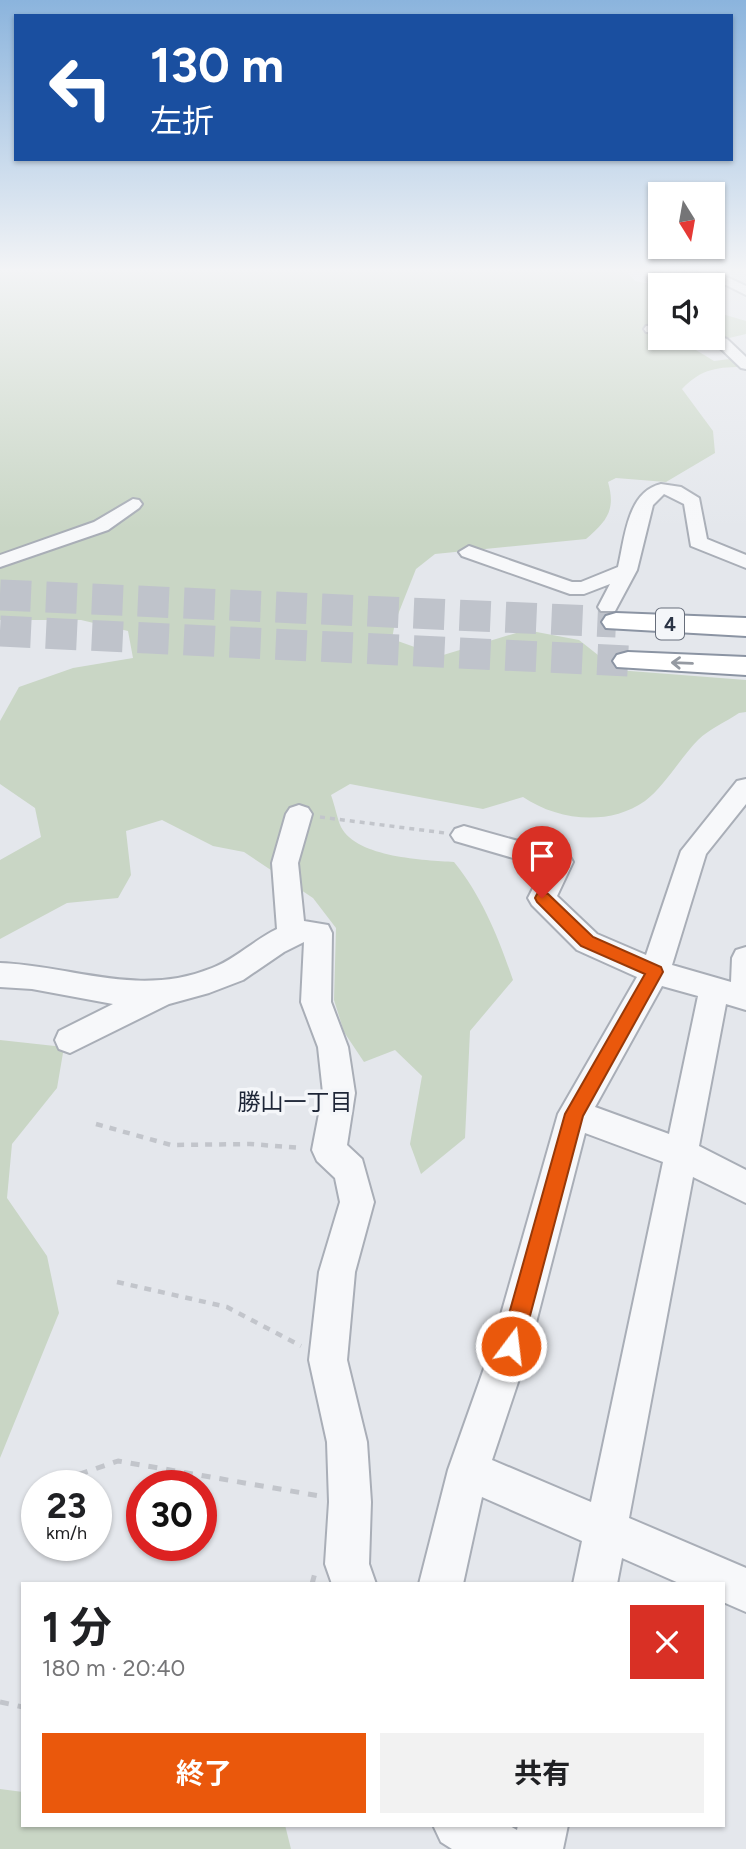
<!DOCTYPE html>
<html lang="ja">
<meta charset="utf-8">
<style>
:root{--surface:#fff;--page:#f2f2f2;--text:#202124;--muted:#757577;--accent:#ea580c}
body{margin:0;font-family:Figtree,"Noto Sans JP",sans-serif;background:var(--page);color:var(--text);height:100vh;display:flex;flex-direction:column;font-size:26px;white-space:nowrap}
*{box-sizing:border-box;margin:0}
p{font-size:23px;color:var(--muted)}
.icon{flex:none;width:38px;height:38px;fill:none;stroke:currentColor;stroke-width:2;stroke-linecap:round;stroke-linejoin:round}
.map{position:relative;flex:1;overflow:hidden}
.details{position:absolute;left:21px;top:1582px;width:704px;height:245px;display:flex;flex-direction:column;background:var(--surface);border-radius:0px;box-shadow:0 2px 5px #0004}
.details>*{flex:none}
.top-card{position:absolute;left:14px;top:14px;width:719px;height:147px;border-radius:0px;box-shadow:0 2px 5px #0004;background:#1a4fa0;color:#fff;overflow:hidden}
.needle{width:46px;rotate:169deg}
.buttons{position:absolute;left:648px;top:182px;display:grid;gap:14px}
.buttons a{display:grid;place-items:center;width:77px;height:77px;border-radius:0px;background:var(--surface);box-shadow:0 2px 5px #0004;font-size:35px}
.speed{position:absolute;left:21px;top:1470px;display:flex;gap:14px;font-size:35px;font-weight:700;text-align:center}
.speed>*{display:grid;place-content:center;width:91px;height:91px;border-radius:50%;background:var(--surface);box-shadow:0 2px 5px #0004;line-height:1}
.speed small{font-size:18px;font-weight:400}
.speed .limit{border:10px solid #d22;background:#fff;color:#111}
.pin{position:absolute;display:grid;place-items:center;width:60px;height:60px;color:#fff;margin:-72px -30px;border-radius:50% 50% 50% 0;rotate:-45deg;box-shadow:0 0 7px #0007}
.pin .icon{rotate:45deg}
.me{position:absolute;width:77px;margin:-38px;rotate:15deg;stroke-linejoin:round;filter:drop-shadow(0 0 5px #0008)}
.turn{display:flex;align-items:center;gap:24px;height:147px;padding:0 21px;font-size:32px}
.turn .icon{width:91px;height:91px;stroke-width:2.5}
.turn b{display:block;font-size:49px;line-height:60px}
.round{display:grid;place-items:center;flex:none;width:74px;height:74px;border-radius:0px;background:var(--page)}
.summary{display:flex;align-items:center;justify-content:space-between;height:119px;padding:0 21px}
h1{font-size:42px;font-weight:700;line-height:52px}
.cta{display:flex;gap:14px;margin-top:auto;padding:14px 21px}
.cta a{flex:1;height:80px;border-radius:0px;background:var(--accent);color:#fff;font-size:28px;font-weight:700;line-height:80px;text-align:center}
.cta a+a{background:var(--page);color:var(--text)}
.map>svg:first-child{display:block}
</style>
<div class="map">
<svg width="746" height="1849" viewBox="0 0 746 1849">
<rect width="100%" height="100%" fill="#e4e7ec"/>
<path fill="#c9d6c5" d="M0,270H626L635,281L660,286V338H712V311L746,321V334L691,347L714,361L746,357V367C718,367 702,368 682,389L713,431L715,453L666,482L616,478L608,482C616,510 607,521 586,539L435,554L416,569L395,622L392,639L440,656L526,630L579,640L617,670L746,680V712L739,713C726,722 709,729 698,740C681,757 664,787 645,801C608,827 557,820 523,797L483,809L350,784L331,795C335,806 337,818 341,827C357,858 425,860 454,862C482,896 499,939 513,980L470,1031L465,1138L421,1174L410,1144L422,1076L395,1050L364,1062L344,1032L334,1000L336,928L313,898L244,852L213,846L162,820L126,831L131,875L118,898L67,903L0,939V860L41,837L35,808L0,784V721L19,687L73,668L133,658L128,631L81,620H0Z
M0,1040L64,1047L57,1088L12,1144L7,1198L47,1256L59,1313L0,1458Z
M0,1789L23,1792V1825H285L291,1849H0Z"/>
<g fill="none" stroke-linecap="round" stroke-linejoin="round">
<path stroke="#bfc3cb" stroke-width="31" stroke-dasharray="31 15" stroke-linecap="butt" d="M0,595L616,622
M0,631L628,661"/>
<defs>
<path id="minor" d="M696,270H712L746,286V295Z
M660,325V333L646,332L644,329L646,326Z
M712,334L727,339L746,357V369L741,368L717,345L703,338H712Z
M661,484L681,487L699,498L707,539L746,555V568L691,546L684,504L664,494L653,505L637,570L615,611H601L598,607L610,584L584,594H570L462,556L459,552L469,546L572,582H581L618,567C625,538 627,492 661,484Z
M133,499L139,500L142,504L139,508L108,530L0,567V555L94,522Z
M746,779V804L706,854L672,965L731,982L732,958L736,950L746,947V1010L726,1004L699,1146L746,1170V1203L693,1177L629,1518L746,1568V1612L723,1602V1584H681L622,1558L617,1584H573L582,1541L482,1497L463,1584H419L448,1470L492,1346L558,1114L637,977L577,950L532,905L528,898L544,867L455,841L451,835L455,829L464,826L569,855L573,862L557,896L597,934L646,955L681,851L737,781ZM662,986L698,996L669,1134L595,1107ZM585,1133L663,1162L591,1502L492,1460L530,1346Z
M299,805L308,808L312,814L298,863L304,921L328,925L332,933L331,1002L348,1047L355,1093L347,1145L362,1159L374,1202L355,1272L347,1360L367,1442L371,1502L369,1564L376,1584H332L325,1564L329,1502L327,1442L309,1360L319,1272L340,1202L335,1178L317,1161L312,1150L323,1093L318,1047L301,1002L304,942L284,952L243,980L209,993L169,1004L70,1053L59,1049L55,1040L59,1031L113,1004L32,989L0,987V963C75,966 138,998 212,968C236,959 254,940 277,929L272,863L286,814L290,808Z
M433,1825H508L517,1830L518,1825H568L563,1849H452L441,1842Z"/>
<path id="highway" d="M616,613L746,618V636L606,628L602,622L606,616Z
M628,652L746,657V675L617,667L613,661L617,655Z"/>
</defs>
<use href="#minor" stroke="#a9aeb7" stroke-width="4"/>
<use href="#highway" stroke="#8b94a3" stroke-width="4"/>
<path stroke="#c2c5cb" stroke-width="3.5" stroke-dasharray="5 5" stroke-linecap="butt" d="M320,817L445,833"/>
<path stroke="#c2c5cb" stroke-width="4.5" stroke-dasharray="7 7" stroke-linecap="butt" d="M96,1124L171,1145L250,1144L302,1148
M117,1282L227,1307L301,1346"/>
<path stroke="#c2c5cb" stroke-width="5" stroke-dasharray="9 9" stroke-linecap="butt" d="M45,1486L118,1461L320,1496
M312,1584L316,1569
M0,1702L23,1707"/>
<use href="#minor" fill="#f7f8fa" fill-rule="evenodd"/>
<use href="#highway" fill="#fff" fill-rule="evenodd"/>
</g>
<defs><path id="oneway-shaft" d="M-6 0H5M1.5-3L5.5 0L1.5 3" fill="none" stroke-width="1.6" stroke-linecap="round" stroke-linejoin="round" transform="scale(1.75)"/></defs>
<use stroke="#959aa2" href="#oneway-shaft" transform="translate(682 663) rotate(-178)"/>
<linearGradient id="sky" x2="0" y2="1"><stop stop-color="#8bb4dd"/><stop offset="0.51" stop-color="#f3f4f6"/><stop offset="1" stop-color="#f3f4f6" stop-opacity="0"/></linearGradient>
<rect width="746" height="529" fill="url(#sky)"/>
<path fill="#ea580c" stroke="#983908" stroke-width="2" d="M542,892L548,894L593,937L661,967L663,972L583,1116L522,1346L519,1354L511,1357L504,1354L500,1346L565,1114L645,974L581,946L537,902L535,898L537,894Z"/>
<g text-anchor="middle" stroke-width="7" stroke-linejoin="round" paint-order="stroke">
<rect fill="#f4f6f9" stroke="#676e7b" stroke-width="2" x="656" y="608.5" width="28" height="31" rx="5"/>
<g font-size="19" font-weight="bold" fill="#2b3445">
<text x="670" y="631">4</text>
</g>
<g font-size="23" fill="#1d2536" stroke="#f4f6f9">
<text x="295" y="1110">勝山一丁目</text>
</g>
</g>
</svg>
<div class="buttons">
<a><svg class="needle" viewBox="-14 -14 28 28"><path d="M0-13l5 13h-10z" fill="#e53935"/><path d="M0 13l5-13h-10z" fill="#757577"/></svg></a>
<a><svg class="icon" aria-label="sound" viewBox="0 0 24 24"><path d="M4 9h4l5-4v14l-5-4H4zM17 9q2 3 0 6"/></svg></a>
</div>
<div class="speed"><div>23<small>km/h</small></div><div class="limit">30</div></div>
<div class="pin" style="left:542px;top:898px;background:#d93025"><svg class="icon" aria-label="arrive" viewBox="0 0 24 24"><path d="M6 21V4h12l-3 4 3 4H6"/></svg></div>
<svg class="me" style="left:511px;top:1346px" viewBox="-20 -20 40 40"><circle r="17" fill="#ea580c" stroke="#fff" stroke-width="3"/><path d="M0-11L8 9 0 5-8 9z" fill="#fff"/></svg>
<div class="top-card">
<div class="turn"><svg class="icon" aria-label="left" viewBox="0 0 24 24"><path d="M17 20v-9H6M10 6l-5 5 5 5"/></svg><div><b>130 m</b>左折</div></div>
</div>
<section class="details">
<div class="summary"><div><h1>1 分</h1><p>180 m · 20:40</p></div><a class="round" style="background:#d93025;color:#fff"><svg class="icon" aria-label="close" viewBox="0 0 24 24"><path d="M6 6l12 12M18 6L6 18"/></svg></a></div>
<div class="cta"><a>終了</a><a>共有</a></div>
</section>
</div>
